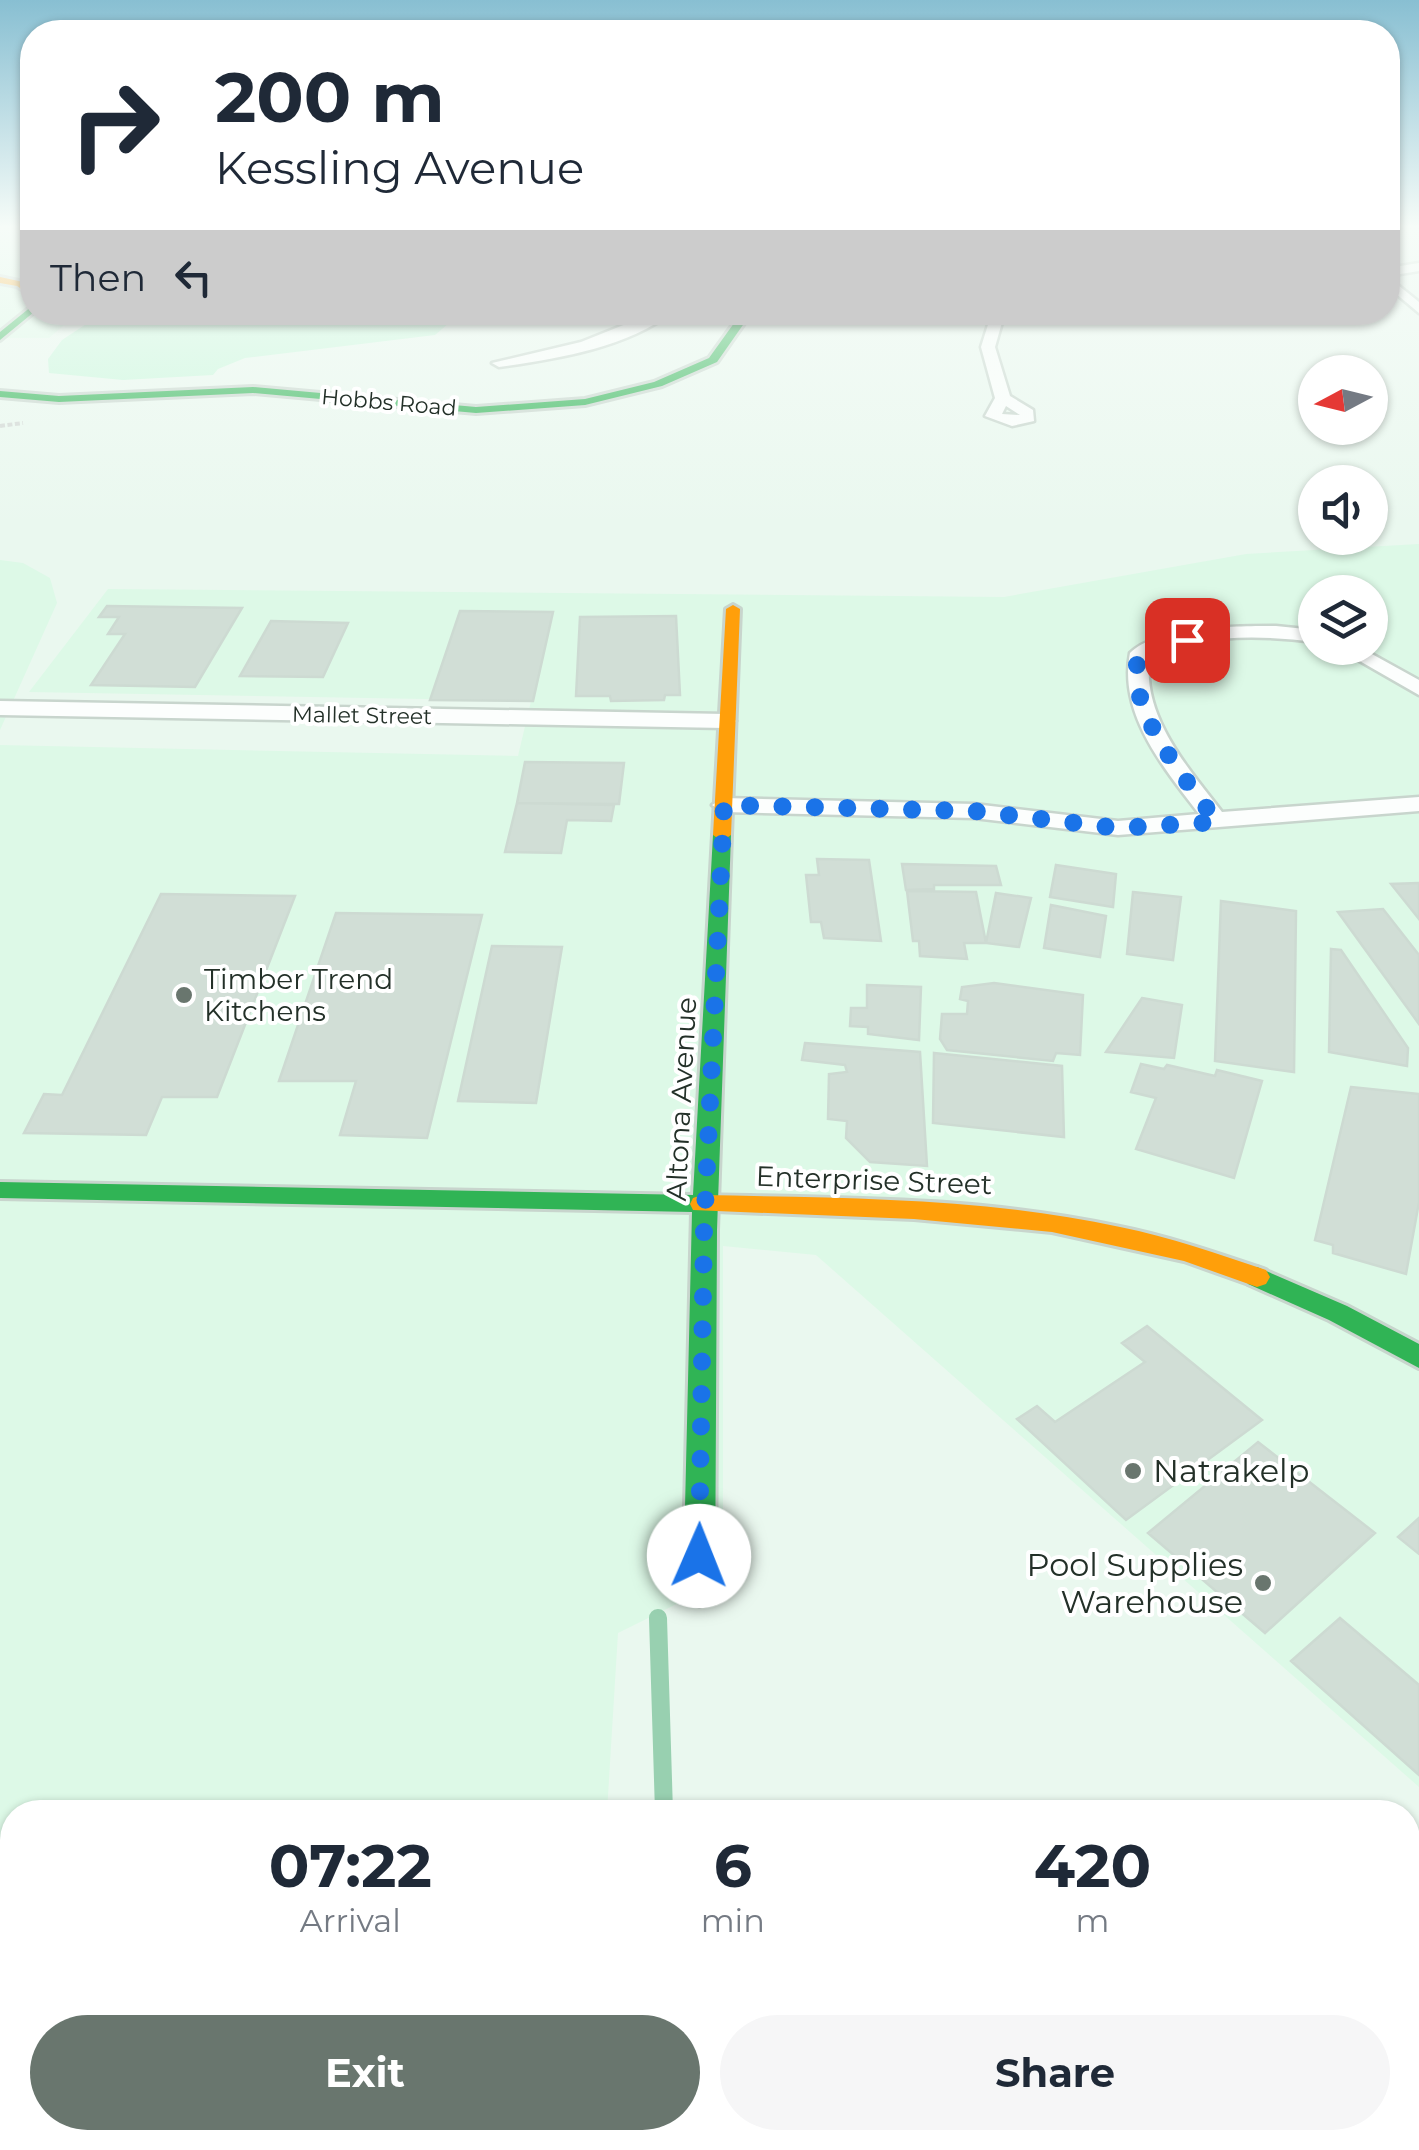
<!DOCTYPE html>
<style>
:root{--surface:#fff;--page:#f6f6f7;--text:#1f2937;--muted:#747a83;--accent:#69766e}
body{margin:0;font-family:Montserrat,sans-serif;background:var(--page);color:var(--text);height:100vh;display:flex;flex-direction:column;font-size:38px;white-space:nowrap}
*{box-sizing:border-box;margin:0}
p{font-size:32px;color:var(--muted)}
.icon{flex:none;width:55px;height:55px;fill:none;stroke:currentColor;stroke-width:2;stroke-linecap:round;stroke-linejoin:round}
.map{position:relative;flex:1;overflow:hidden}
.details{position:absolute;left:0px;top:1800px;width:1420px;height:350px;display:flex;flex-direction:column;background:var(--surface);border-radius:40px 40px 0 0;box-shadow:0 2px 8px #0004}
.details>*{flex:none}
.banner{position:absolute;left:20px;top:20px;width:1380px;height:305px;border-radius:40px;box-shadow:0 2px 8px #0004;background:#fff;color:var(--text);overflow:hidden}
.needle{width:65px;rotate:263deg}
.fabs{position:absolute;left:1298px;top:355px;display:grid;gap:20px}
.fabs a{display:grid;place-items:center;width:90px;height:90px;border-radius:50%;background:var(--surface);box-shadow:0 2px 8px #0004;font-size:50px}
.pin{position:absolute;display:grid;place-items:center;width:85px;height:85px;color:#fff;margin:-42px;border-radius:20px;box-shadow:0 5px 15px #0006}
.me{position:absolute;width:110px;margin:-55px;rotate:1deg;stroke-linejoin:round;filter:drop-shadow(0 0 8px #0008)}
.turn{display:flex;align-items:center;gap:35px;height:210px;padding:0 30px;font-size:45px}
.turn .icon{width:130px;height:130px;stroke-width:2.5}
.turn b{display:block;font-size:70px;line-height:85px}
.then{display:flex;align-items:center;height:95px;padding:0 30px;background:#0003;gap:20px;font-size:38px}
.eta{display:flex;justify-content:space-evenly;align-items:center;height:170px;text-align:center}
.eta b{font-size:60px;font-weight:700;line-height:70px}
.primary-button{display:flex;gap:20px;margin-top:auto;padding:20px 30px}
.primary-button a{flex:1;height:115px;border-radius:60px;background:var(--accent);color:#fff;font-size:40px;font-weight:700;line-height:115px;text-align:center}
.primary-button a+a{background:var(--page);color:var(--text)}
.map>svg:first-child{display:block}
</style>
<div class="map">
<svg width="1419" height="2150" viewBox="0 0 1419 2150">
<rect width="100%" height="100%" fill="#eaf8ef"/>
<path fill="#ddf9e7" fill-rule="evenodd" d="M0,226H32V312L78,313L49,338H0Z
M1419,544V1787L816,1255L723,1246V1581L618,1633L607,1812H12V2138H587L586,2150H0V745L518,756L531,701L29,692L108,589L1004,597L1246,554ZM1315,592H1370V648H1315Z
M0,560L23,563L50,578L57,603L0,730Z"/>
<path fill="#c8f7db" d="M103,313V312L483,313L449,323L435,335L245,358L218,369L213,375L123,380L49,373L48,359L62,340Z"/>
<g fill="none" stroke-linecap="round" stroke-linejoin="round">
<path stroke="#98d0b0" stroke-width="18" d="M658,1618L664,1812
M1408,1877L1419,1866
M665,2138V2150
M915,2150L930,2138"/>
</g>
<path fill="#d1ded6" stroke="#cddad2" stroke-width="2.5" d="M107,606L242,608L195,687L91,685L125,634H108L119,617H99Z
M460,611L553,612L533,701L430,700Z
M676,616L680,695H665L664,700L611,701L610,696H576L580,617Z
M271,621L348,623L323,677L240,676Z
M525,762L624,763L619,804L517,803Z
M517,803L614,805L611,821L567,820L561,853L505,852Z
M817,859L869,860L881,941L824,938L821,922H811L806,875H819Z
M902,864L996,866L1001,885H934V889L906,890Z
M1056,865L1116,874L1113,907L1050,897Z
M1419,883V919L1391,884Z
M907,891L976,892L986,943H964L967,959L920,956L919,941H913Z
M1133,892L1181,897L1173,960L1127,954Z
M996,893L1031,898L1019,947L986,943Z
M161,894L295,896L217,1097H162L146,1135L24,1133L44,1094L62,1095Z
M1221,901L1296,911L1294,1072L1215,1061Z
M1051,905L1106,916L1100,957L1044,948Z
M1383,909L1419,955V1024L1338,912Z
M336,913L482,915L427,1138L340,1135L356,1081H279Z
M492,946L562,947L536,1103L458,1101Z
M1331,949L1341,950L1408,1048L1407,1066L1329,1052Z
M994,983L1083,995L1080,1055L1056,1053L1053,1061L947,1050L940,1039L942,1014H967L968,1001L960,999L962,987Z
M867,985L921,987L919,1040L868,1034V1027L850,1026L851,1008H867Z
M1142,998L1182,1005L1174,1058L1106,1052Z
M805,1043L920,1052L927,1166L870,1162L846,1138L847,1121L828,1119L829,1074L847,1072L845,1065L802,1060Z
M934,1053L1062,1066L1064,1137L933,1123Z
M1141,1064L1164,1069L1167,1065L1215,1076L1217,1070L1262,1081L1234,1178L1136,1149L1156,1098L1131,1092Z
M1351,1087L1419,1094V1202L1406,1274L1333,1253V1245L1315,1240Z
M1147,1326L1262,1420L1126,1520L1017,1419L1037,1406L1055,1422L1145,1362L1122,1343Z
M1258,1442L1375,1533L1265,1633L1148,1533Z
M1419,1518V1554L1398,1537Z
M1340,1618L1419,1685V1775L1291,1661Z"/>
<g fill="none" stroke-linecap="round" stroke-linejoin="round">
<defs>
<path id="street" d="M1419,263V271L1388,276V268Z
M1388,277L1419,302V313L1388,287Z
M656,312H673C626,348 556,359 499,367L492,363L581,342Z
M992,312H1005L995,347L1010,396L1033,410L1034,421L1012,426L985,416L995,398L981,347ZM1006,406L1020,415L1002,414Z
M1276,626L1315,630V642C1262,635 1199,634 1150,656C1140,715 1189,769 1222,812L1419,797V811L1118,835L974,818L724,812L712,805L724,798L974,804L1118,821L1199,814C1164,768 1118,714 1130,653C1157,626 1238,626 1276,626Z
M1337,648H1361L1419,680V695Z
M0,701L725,714L736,721L725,728L0,715Z"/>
<path id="fast" d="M32,306L34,312L0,340V332Z
M742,312H752L717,362L662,386L585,405L476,413L253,393L59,402L0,397V391L59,396L253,387L476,407L585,399L654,382L709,358Z
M722,829L731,835L717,1230L715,1592L710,1602L699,1606L688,1602L683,1592L692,1212L0,1198V1182L693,1195L713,835Z
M1257,1267L1347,1306L1419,1344V1368L1329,1320L1248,1284L1244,1277L1248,1270Z"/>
<path id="slow" d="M0,277L23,282L32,289V296L17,286L0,283Z
M733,605L740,609L731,835L722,841L713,835L726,609Z
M702,1195C841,1198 983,1197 1120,1227C1170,1237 1218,1254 1266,1270L1270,1277L1266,1284L1257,1287L1184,1261L1052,1232L914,1219L693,1210L690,1204L693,1198Z"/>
</defs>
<use href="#street" stroke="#c8d5cd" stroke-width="5"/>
<use href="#fast" stroke="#c8d5cd" stroke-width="6"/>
<use href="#slow" stroke="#c8d5cd" stroke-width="6"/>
<path stroke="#d1d6d3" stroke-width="4" stroke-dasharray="5 2.5" stroke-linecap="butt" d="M0,426L23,423"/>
<use href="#street" fill="#fcfefd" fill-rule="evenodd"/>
<use href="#fast" fill="#30b455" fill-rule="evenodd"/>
<use href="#slow" fill="#ff9f0a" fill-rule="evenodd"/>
</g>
<linearGradient id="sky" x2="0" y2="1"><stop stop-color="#88bfd2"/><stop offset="0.43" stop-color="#f6fcf8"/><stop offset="1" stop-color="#f6fcf8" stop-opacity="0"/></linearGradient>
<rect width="1419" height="527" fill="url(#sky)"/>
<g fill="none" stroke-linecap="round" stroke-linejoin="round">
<path stroke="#1a73e8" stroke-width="18" stroke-dasharray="0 32.4" d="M699,1556L704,1230L724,805L974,811L1118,828L1217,822C1189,783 1120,704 1140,653L1187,640"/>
</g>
<g fill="#69766e" stroke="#fff" stroke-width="4">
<circle cx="184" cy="995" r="10"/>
<circle cx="1133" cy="1471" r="10"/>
<circle cx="1263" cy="1583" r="10"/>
</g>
<g text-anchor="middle" stroke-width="8" stroke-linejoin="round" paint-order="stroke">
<g font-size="22" fill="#233028" stroke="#fff">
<text transform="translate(389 402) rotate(5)" y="8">Hobbs Road</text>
<text transform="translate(362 715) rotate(1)" y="8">Mallet Street</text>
</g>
<g font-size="28" fill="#233028" stroke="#fff" text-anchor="start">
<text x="204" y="989">Timber Trend<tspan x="204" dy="32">Kitchens</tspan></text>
</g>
<g font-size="28" fill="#233028" stroke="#fff">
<text transform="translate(681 1099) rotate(-87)" y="10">Altona Avenue</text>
<text transform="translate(874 1180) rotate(2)" y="10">Enterprise Street</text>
</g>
<g font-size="32" fill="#233028" stroke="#fff" text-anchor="start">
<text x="1153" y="1482">Natrakelp</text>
<text x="1243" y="1576" text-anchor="end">Pool Supplies<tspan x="1243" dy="37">Warehouse</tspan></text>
</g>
</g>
</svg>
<div class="fabs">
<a><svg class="needle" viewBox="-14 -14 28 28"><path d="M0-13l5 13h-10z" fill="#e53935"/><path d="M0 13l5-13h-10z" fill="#747a83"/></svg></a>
<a><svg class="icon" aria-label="sound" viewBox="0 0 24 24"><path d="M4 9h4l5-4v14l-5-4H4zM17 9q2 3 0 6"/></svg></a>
<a><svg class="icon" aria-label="layers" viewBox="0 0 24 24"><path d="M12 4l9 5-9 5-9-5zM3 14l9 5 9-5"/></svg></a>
</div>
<div class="pin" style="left:1187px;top:640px;background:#d93025"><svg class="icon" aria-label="arrive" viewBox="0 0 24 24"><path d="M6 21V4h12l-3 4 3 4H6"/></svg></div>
<svg class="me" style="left:699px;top:1556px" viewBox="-20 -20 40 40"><circle r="19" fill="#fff"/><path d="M0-13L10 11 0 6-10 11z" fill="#1a73e8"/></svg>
<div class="banner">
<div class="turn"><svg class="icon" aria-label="right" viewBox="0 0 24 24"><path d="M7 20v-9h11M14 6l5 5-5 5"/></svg><div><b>200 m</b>Kessling Avenue</div></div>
<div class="then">Then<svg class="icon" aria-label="left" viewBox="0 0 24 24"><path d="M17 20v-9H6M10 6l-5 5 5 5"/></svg></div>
</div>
<section class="details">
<div class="eta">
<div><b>07:22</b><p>Arrival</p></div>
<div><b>6</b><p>min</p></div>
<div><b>420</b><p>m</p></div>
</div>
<div class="primary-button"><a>Exit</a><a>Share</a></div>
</section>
</div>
